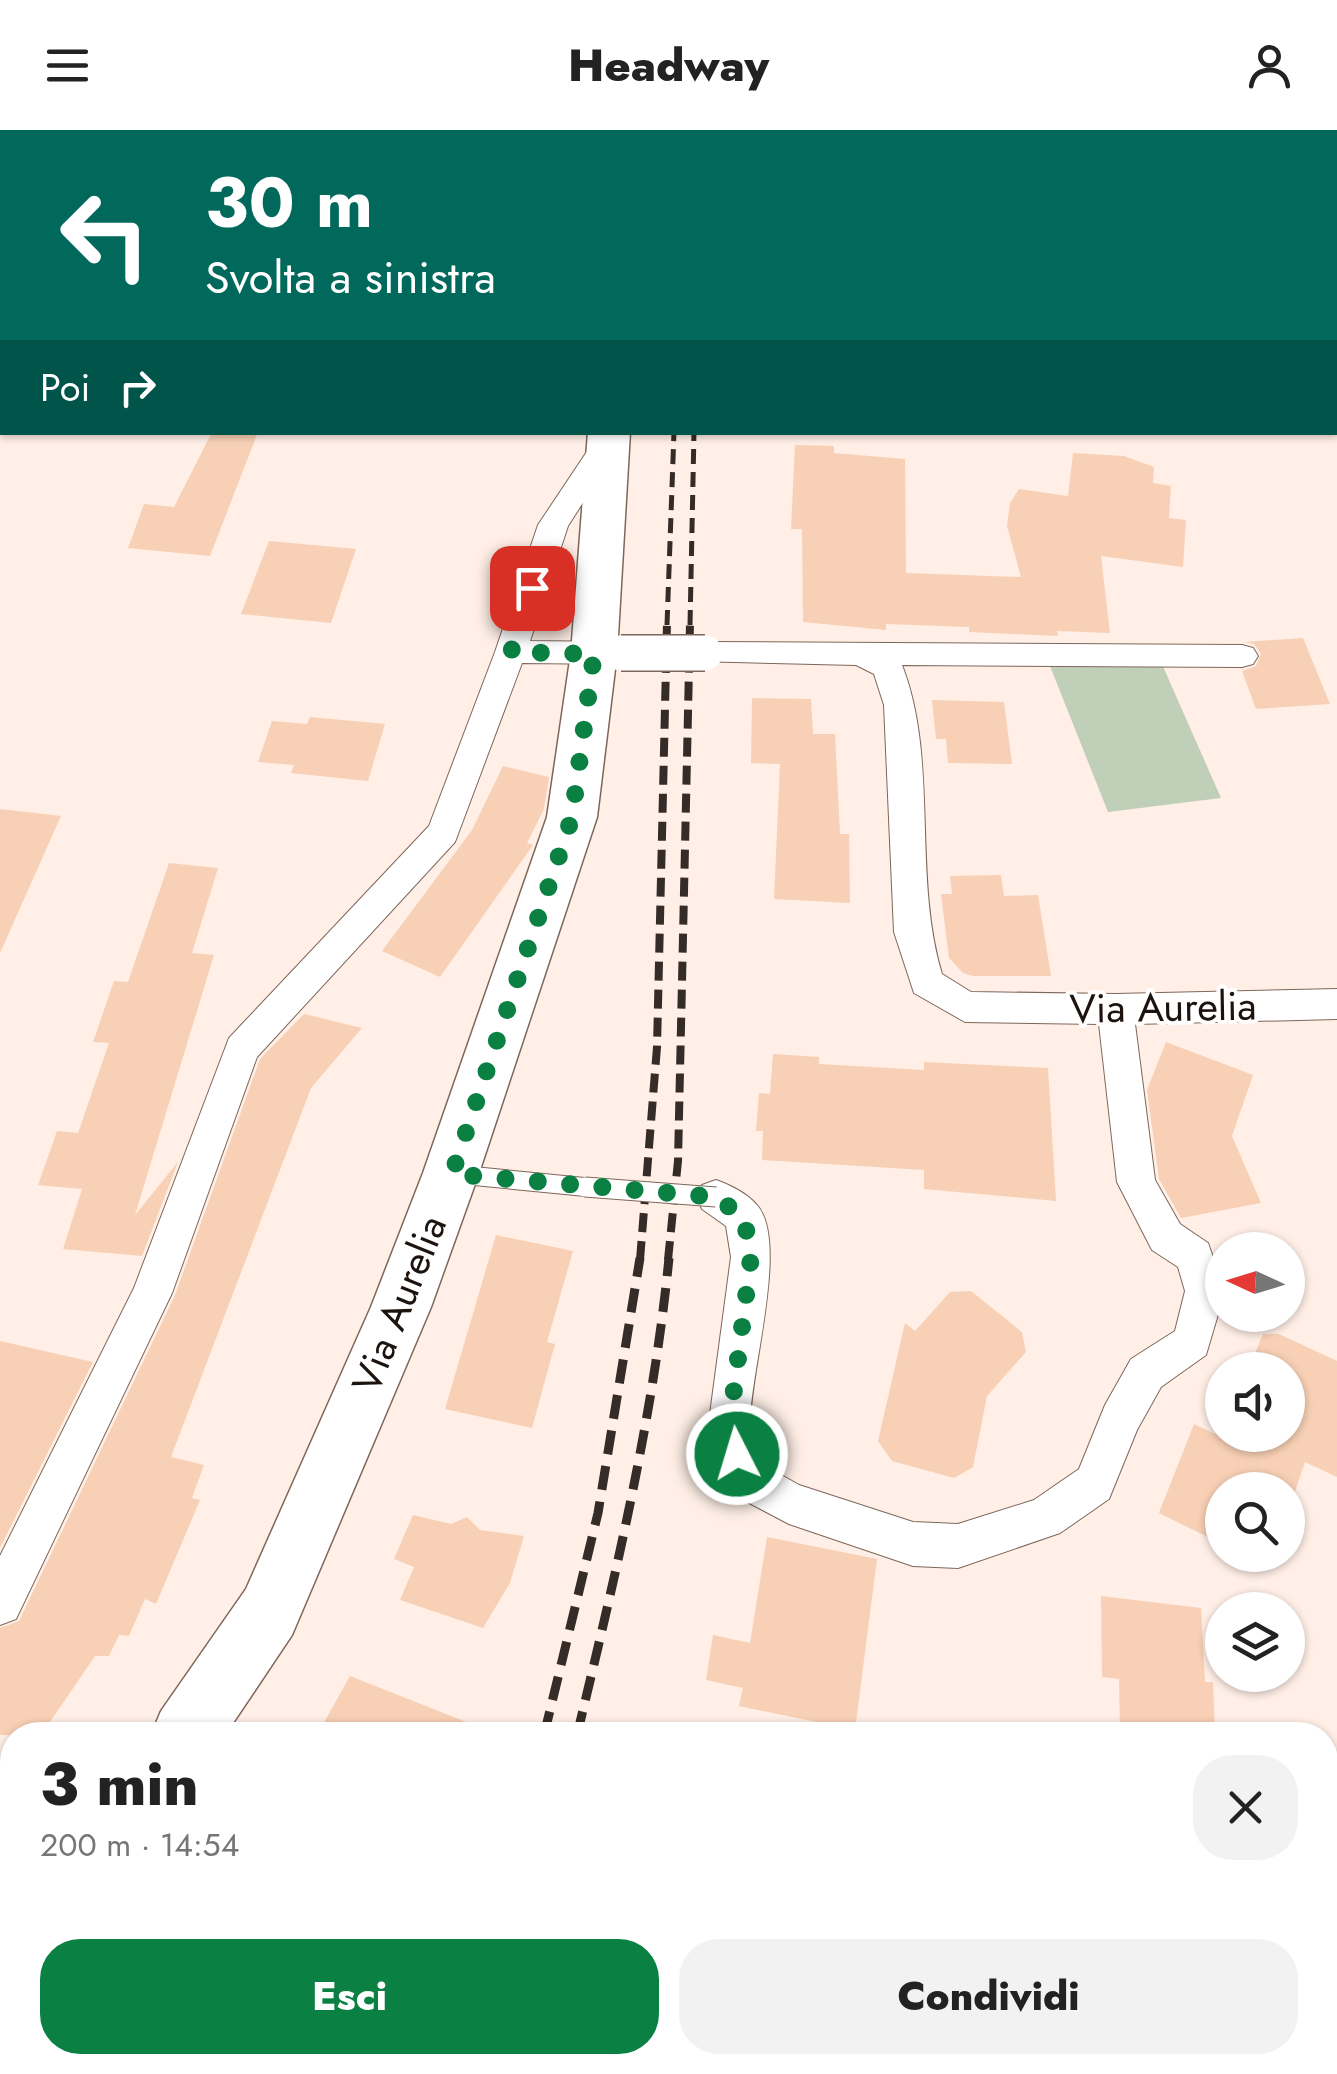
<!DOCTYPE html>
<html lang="it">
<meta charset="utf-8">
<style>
:root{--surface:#fff;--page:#f2f2f2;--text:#222;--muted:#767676;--accent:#0b8043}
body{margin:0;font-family:Jost,sans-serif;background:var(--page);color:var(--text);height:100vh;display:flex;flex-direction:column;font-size:38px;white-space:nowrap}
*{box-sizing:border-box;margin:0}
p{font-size:32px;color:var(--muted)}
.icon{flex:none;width:55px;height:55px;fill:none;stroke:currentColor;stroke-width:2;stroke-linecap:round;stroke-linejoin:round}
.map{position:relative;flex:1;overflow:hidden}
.drawer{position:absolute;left:0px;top:1592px;width:1338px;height:352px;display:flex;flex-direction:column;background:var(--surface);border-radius:40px 40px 0 0;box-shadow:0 2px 8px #0004}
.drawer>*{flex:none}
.banner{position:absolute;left:0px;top:0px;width:1338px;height:305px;box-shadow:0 2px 8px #0004;background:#00695c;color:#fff;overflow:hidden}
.needle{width:65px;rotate:274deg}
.buttons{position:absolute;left:1205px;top:1102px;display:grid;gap:20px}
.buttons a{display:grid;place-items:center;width:100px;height:100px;border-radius:50%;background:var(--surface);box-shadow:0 2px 8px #0004;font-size:50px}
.pin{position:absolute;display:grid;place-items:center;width:85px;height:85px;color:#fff;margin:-42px;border-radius:20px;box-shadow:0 5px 15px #0006}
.me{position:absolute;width:110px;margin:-55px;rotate:355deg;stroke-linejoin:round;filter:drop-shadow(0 0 8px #0008)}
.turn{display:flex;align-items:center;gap:35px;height:210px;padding:0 40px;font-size:45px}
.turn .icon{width:130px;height:130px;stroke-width:2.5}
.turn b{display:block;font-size:70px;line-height:85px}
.then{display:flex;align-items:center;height:95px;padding:0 40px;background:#0003;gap:20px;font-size:38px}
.round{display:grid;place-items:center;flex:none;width:105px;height:105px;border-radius:40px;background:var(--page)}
.summary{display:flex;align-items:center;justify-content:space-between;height:170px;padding:0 40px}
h1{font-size:60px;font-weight:800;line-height:75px}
.cta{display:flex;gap:20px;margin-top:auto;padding:20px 40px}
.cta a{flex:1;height:115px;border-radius:40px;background:var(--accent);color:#fff;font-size:40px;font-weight:800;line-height:115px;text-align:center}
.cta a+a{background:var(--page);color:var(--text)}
header{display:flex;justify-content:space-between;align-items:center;height:130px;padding:0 40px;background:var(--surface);font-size:45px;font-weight:800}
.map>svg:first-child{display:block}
</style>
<header><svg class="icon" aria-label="menu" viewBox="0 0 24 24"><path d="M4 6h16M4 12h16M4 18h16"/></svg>Headway<svg class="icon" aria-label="person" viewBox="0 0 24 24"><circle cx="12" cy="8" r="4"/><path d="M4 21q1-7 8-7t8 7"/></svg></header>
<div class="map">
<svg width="1337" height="1944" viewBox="0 0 1337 1944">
<rect width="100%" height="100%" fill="#ffefe6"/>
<path fill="#bfcfb8" d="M1046,526L1161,532L1221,668L1108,682Z"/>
<path fill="#f8d0b5" d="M212,302H258L210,426L128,418L144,374L174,377Z
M795,315L834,316V323L905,329L906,443L1021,447L1007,396L1010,373L1019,359L1068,366L1073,323L1124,326L1154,337L1153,353L1171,356L1169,388L1186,390L1183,437L1101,426L1110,503L1057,501L1058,506L969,502V497L886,494V500L803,492L802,399H791Z
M269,411L356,419L331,493L241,484Z
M1303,508L1330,574L1256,579L1242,541L1256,536L1261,524L1254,514L1244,512Z
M752,568L811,569L813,604H835L840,704H849L850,773L774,769L780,634L751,633Z
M932,570L1004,572L1012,634L948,633L946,609H936Z
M310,587L385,594L368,651L291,643L294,635L258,632L272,591L307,594Z
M503,636L549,647L544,679L527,713L533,715L440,847L382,821L472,700Z
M0,679L61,686L0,823Z
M169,733L218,738L192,823L214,825L135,1085L178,1032L142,1126L63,1119L82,1059L38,1055L57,1001L78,1003L109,913L93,912L114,851L128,852Z
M1001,745L1004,766L1038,765L1051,846H973L963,843L949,828L941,764H952L950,746Z
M304,884L362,898L311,958L171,1327L204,1335L192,1368L200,1370L156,1474L145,1469L129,1506L119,1505L109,1526H95L41,1605H0V1498L19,1491L175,1165L260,929Z
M1166,912L1253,945L1232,1006L1261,1073L1181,1088L1159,1049L1147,960Z
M773,924L819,927V934L924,940V932L1048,938L1056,1071L924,1059V1040L762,1030L763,1001H756L759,963L770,964Z
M496,1105L573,1121L547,1212L555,1214L532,1298L445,1279Z
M971,1161L1022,1202L1026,1222L987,1266L973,1337L954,1348L892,1331L878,1311L905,1193L915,1201L950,1162Z
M1263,1204H1279L1337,1231V1347L1305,1332L1288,1382V1360H1222V1414L1159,1383L1194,1294L1215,1304L1220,1290L1222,1305H1288V1240H1248Z
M0,1211L93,1232L0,1418Z
M413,1385L451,1394L467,1387L480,1400L524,1406L510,1453L483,1498L400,1470L414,1437L394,1429Z
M767,1407L877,1429L855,1600L739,1576L743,1558L706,1550L713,1505L750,1513Z
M1101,1466L1201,1478L1205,1552H1213L1215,1605H1120L1119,1549L1102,1547Z
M350,1546L494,1603V1605H317Z"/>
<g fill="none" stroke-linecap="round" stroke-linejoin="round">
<defs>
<path id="lane" d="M453,1035L585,1048L592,1051L595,1057L592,1063L585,1066L453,1053L446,1050L443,1044L446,1038Z"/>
<path id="street" d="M315,0H339V2H315Z
M861,0H887L888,2H863Z
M1004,0H1033L1034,2H1006Z
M1335,5H1337V19H1335Z
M0,175H2V191H0Z
M611,302L622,311L568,396L530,511L619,512L630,515L635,523L630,531L619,534L522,533L455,712L257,927L172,1163L16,1489L0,1495V1426L134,1158L229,908L429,696L495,522L538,395L598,305Z
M705,512L1242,515L1253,518L1258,526L1253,534L1242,537L902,535C939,629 912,745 942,844L971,862L1115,864L1337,859V889L1135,894L1155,1050L1180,1094L1208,1113L1222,1153V1171L1206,1225L1161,1257L1137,1300L1109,1369L1060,1403L958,1438L913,1436L789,1394L730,1363L708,1299L731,1127L726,1096L702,1079L697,1067L702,1055L716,1050C730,1055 746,1063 756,1074C791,1110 748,1247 750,1297C751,1309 758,1323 762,1334L799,1355L913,1392L958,1394L1034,1370L1079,1339L1105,1275L1131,1229L1175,1201L1185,1161L1178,1137L1152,1120L1117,1052L1099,894L965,892L914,863L894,802L884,575L874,544L856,535L694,531L689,523L694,515Z"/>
<path id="primary" d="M588,302H630L617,523L597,687L479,1043L431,1177L292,1505L225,1605H151L161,1581L246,1459L371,1177L423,1043L547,687L571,523Z
M12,1772V1853L0,1858V1777Z"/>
</defs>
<use href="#lane" stroke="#7e675a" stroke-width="2"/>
<use href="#street" stroke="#7e675a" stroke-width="2"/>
<use href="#primary" stroke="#7e675a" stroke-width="3"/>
<use href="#lane" fill="#fff" fill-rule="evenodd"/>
<use href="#street" fill="#fff" fill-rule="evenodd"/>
<use href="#primary" fill="#fff" fill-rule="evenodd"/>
<path stroke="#362c27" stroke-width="5" stroke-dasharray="15 8" stroke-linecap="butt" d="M667,495L674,302
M690,495L694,302"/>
<path stroke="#362c27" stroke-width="8" stroke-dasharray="19 9" stroke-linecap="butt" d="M640,1130L657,917L667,493
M668,1130L678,1031L690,493"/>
<path stroke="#362c27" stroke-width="9" stroke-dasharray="24 12" stroke-linecap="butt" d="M544,1605L598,1383L640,1128
M577,1605C615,1447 653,1290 669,1128
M437,1944L441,1932
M474,1944L478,1932"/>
<defs>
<path id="lane-bridge" d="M585,1057L716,1067"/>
<path id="street-bridge" d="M621,523H705"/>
</defs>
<use href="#lane-bridge" stroke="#7e675a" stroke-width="21" stroke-linecap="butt"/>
<use href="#street-bridge" stroke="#7e675a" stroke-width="38" stroke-linecap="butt"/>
<use href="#lane-bridge" stroke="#fff" stroke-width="19"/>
<use href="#street-bridge" stroke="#fff" stroke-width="35"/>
</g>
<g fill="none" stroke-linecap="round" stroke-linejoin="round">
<path stroke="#0b8043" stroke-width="18" stroke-dasharray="0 32.4" d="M532,458L511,522L594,524L572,687L452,1044L716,1067L744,1088L751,1127L729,1299L737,1324"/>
</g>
<g text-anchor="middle" stroke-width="8" stroke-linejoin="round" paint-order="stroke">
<g font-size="40" fill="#1c130e" stroke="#fff">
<text transform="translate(1163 877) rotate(-1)" y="14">Via Aurelia</text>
<text transform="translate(399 1174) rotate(-68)" y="14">Via Aurelia</text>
</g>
</g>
</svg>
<div class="buttons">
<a><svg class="needle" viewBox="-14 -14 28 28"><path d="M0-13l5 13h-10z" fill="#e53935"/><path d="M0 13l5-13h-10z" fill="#767676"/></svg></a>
<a><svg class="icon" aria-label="sound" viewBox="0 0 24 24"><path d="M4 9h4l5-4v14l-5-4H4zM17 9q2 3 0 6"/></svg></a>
<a><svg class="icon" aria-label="search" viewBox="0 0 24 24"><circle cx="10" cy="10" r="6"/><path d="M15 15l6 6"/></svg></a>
<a><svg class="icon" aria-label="layers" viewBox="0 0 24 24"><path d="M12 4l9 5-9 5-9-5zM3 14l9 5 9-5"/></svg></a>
</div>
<div class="pin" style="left:532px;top:458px;background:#d93025"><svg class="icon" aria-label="arrive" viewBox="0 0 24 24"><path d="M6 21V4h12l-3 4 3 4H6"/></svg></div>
<svg class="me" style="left:737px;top:1324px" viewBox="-20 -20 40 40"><circle r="17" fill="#0b8043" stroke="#fff" stroke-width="3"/><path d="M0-11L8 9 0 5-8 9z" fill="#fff"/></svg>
<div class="banner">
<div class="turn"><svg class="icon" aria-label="left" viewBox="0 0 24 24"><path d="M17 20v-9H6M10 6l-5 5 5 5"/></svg><div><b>30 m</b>Svolta a sinistra</div></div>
<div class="then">Poi<svg class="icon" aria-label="right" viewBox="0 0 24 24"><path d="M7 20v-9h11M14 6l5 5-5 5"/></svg></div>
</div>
<section class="drawer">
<div class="summary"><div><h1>3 min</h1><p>200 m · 14:54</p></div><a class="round"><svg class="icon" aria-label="close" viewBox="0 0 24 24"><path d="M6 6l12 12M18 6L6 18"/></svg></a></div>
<div class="cta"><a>Esci</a><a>Condividi</a></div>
</section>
</div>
